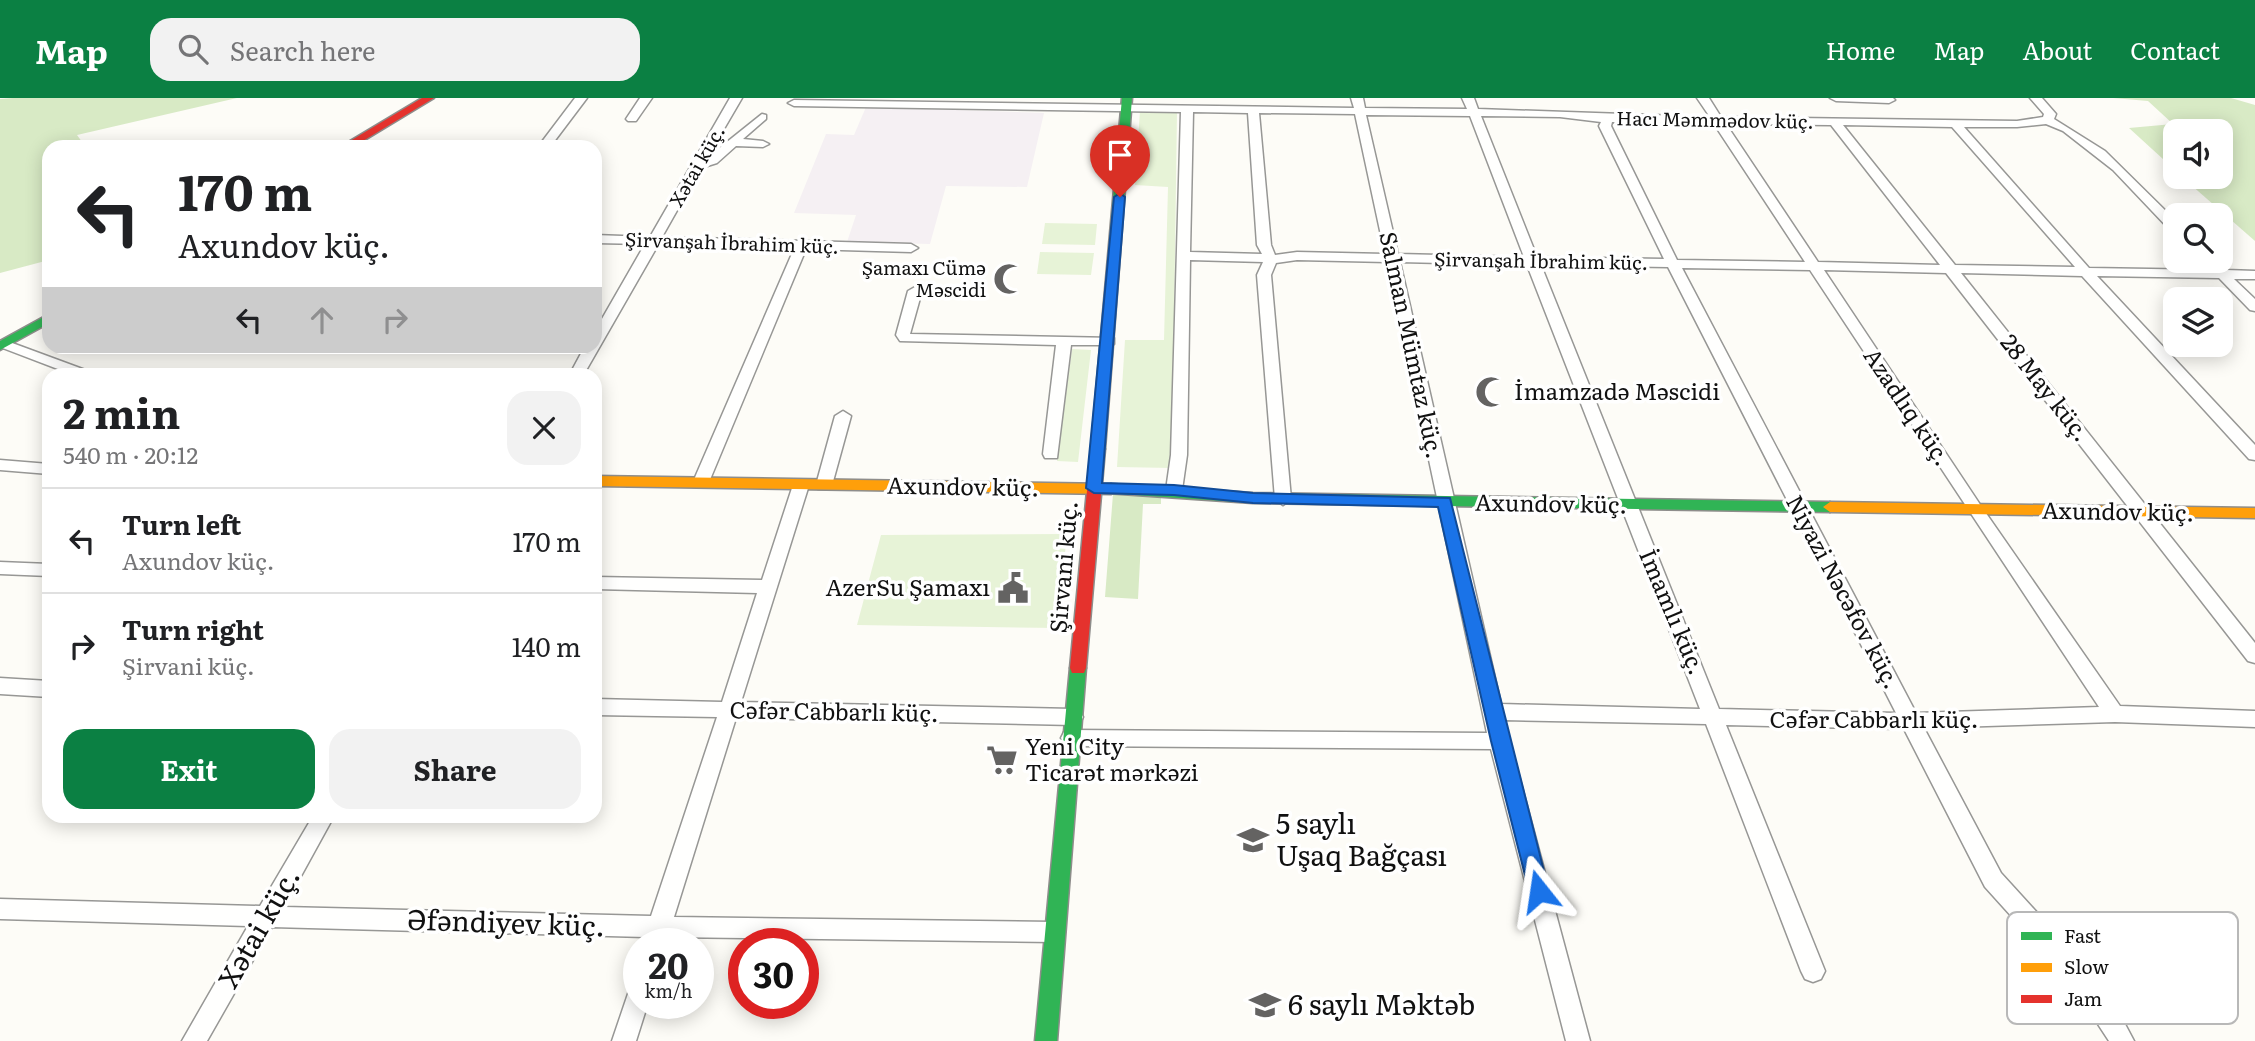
<!DOCTYPE html>
<meta charset="utf-8">
<style>
:root{--surface:#fff;--page:#f2f2f2;--text:#202124;--muted:#757577;--line:#e0e0e0;--accent:#0b8043}
body{margin:0;font-family:Literata,serif;background:var(--page);color:var(--text);height:100vh;display:flex;flex-direction:column;font-size:26px;white-space:nowrap}
*{box-sizing:border-box;margin:0}
p{font-size:23px;color:var(--muted)}
.icon{flex:none;width:38px;height:38px;fill:none;stroke:currentColor;stroke-width:2;stroke-linecap:round;stroke-linejoin:round}
.map{position:relative;flex:1;overflow:hidden}
.sheet{position:absolute;left:42px;top:270px;width:560px;height:455px;display:flex;flex-direction:column;background:var(--surface);border-radius:21px;box-shadow:0 4px 18px #0003}
.sheet>*{flex:none}
.hud{position:absolute;left:42px;top:42px;width:560px;height:214px;border-radius:21px;box-shadow:0 4px 18px #0003;background:#fff;color:var(--text);overflow:hidden}
.controls{position:absolute;left:2163px;top:21px;display:grid;gap:14px}
.controls a{display:grid;place-items:center;width:70px;height:70px;border-radius:14px;background:var(--surface);box-shadow:0 4px 18px #0003;font-size:35px}
.speed{position:absolute;left:623px;top:830px;display:flex;gap:14px;font-size:35px;font-weight:700;text-align:center}
.speed>*{display:grid;place-content:center;width:91px;height:91px;border-radius:50%;background:var(--surface);box-shadow:0 4px 18px #0003;line-height:1}
.speed small{font-size:18px;font-weight:400}
.speed .limit{border:10px solid #d22;background:#fff;color:#111}
.pin{position:absolute;display:grid;place-items:center;width:60px;height:60px;color:#fff;margin:-72px -30px;border-radius:50% 50% 50% 0;rotate:-45deg;box-shadow:0 0 7px #0007}
.pin .icon{rotate:45deg}
.me{position:absolute;width:77px;margin:-38px;rotate:345deg;stroke-linejoin:round;filter:drop-shadow(0 0 5px #0008)}
.turn{display:flex;align-items:center;gap:24px;height:147px;padding:0 21px;font-size:32px}
.turn .icon{width:91px;height:91px;stroke-width:2.5}
.turn b{display:block;font-size:49px;line-height:60px}
.lanes{display:flex;align-items:center;height:66px;padding:0 21px;background:#0003;justify-content:center;gap:35px;direction:ltr}
.lanes .off{opacity:.35}
.round{display:grid;place-items:center;flex:none;width:74px;height:74px;border-radius:21px;background:var(--page)}
.summary{display:flex;align-items:center;justify-content:space-between;height:119px;padding:0 21px}
h1{font-size:42px;font-weight:700;line-height:52px}
.primary-button{display:flex;gap:14px;margin-top:auto;padding:14px 21px}
.primary-button a{flex:1;height:80px;border-radius:21px;background:var(--accent);color:#fff;font-size:28px;font-weight:700;line-height:80px;text-align:center}
.primary-button a+a{background:var(--page);color:var(--text)}
ul{padding:0;list-style:none}
li{display:flex;align-items:center;gap:21px;height:105px;padding:0 21px;border-top:2px solid var(--line)}
li div{flex:1}
li b{display:block;font-size:26px}
li em{font-style:normal}
header{display:flex;align-items:center;gap:42px;box-sizing:border-box;height:98px;padding:0 35px;background:var(--accent);color:#fff}
header strong{font-size:33px}
nav{display:flex;gap:38px;margin-inline-start:auto;font-size:24px}
.search{width:490px;height:63px;background:var(--page);display:flex;align-items:center;gap:18px;box-sizing:border-box;padding:0 24px;border-radius:21px;color:var(--muted);font-size:26px}
.map>svg:first-child{display:block}
</style>
<header>
<strong>Map</strong>
<div class="search"><svg class="icon" aria-label="search" viewBox="0 0 24 24"><circle cx="10" cy="10" r="6"/><path d="M15 15l6 6"/></svg>Search here</div>
<nav><a>Home</a><a>Map</a><a>About</a><a>Contact</a></nav>
</header>
<div class="map">
<svg width="2255" height="943" viewBox="0 0 2255 943">
<rect width="100%" height="100%" fill="#fdfcf7"/>
<path fill="#f5f0f3" d="M866,9L1044,15L1027,89L946,88L930,146L847,144L856,117L794,115L826,36L854,37Z"/>
<path fill="#e7f3d7" d="M1140,13L1177,14L1172,370L1117,369L1125,242H1164L1168,89L1135,87Z
M1045,125L1097,126L1095,147L1042,146Z
M1040,154L1094,155L1091,177L1037,176Z
M1072,251L1091,252L1078,364L1057,363Z
M1067,436L1057,530L857,527L881,437Z"/>
<path fill="#d8eac5" d="M13,0H237L77,37L85,48L91,49H49V162L0,175V1Z
M2113,0H2231L2255,7V143L2182,79H2221V33H2175V72L2129,30L2173,26L2148,3Z
M1113,396L1161,398V406H1143L1138,501L1105,499Z"/>
<g fill="none" stroke-linecap="round" stroke-linejoin="round">
<defs>
<path id="street" d="M575,0H587L550,49H538Z
M640,0H652L636,23H628L626,21Z
M730,0H742L707,60L762,16L766,17V21L743,41L763,43L769,46L763,49L736,48L717,65L701,70L662,139L911,146L918,150L911,154L806,151L709,384L701,389L693,384L794,151L658,147L584,276H570L585,248H595V233L645,146L595,145V137L650,139Z
M1351,0H1363L1365,10L1467,11L1462,0H1474L1478,11L1710,19L1697,0H1709L1721,19L2017,23L2043,19L2044,16L2030,0H2042L2056,16L2054,21L2105,53L2175,122V133L2170,132L2113,72L2063,33L2046,26L2017,29H1964L2089,170L2211,172L2202,163H2216L2226,172L2255,173V181H2234L2255,201V213L2250,212L2219,180L2097,178L2255,347V362L2249,361L2082,178L1961,175L2255,545V565L2248,563L1946,175L1824,172L1981,408L2120,608L2255,613V629L2115,624L1924,630L2001,775L2094,877L2117,911L2134,943H2109L2069,882L1985,789L1904,631L1726,627L1825,873L1821,881L1813,884L1805,881L1801,873L1706,626L1504,622L1590,943H1566L1491,651L1071,648L1064,646L1061,640L1064,634L1071,632L1487,635L1387,164L1297,162L1276,165L1271,177L1291,401L1283,407L1275,401L1257,177L1263,164L1190,162L1187,357L1182,392L1174,398L1166,392L1171,357L1181,14L794,8L788,5L794,2L1354,10ZM1193,14L1248,15L1257,147L1262,156L1190,154ZM1259,15L1355,16L1385,156L1297,154L1275,157L1271,147ZM1366,17L1470,18L1524,159L1398,156ZM1481,18L1560,19L1601,24L1599,28L1664,161L1537,159ZM1612,24L1714,26L1805,164L1677,162L1611,28ZM1726,26L1831,27L1940,167L1818,164ZM1843,27L1952,29L2075,169L1955,167ZM1400,164L1527,167L1700,611L1501,606ZM1541,167L1668,169L1896,615L1719,611ZM1682,170L1810,172L2099,609L1916,615Z
M1830,0H1893L1895,2L1889,5L1836,3Z
M915,189L922,193L910,236L1114,240V246L1109,247H1071L1057,360H1045L1043,356L1056,247L900,243L896,237L908,193Z
M4,242L88,273L90,276H71L0,249V243Z
M843,313L851,318L832,387L830,391H818L816,387L835,318Z
M0,362L49,366V376L0,372Z
M801,382L809,387L741,604L1073,611L1080,613L1083,619L1080,625L1073,627L736,620L674,819L1054,824L1062,827L1065,834L1062,841L1054,844L667,839L665,845H643L645,839L272,829L207,943H182L248,828L0,821V801L260,808L313,718H334L284,809L651,818L717,619L595,617V601L722,604L757,495L595,491V479L762,482L793,387Z
M0,464L49,466V478L0,476Z
M0,580L49,583V599L0,596Z
M639,884V905H648L636,943H612L631,887Z"/>
<path id="fast" d="M1122,0H1132L1105,351L1098,356L1091,351Z
M49,216V225L0,252V243Z
M1111,386L1253,395L1830,404L1837,409L1830,414L1253,405L1106,395L1104,391Z
M1078,563L1084,565L1086,570L1057,943H1035L1070,570L1072,565Z"/>
<path id="slow" d="M595,378L1111,386L1118,391L1111,396L595,388Z
M1830,404L2255,410V420L1830,414L1823,409Z"/>
<path id="jam" d="M422,0H434L353,49H340Z
M1098,346L1105,351L1086,570L1084,575H1072L1070,570L1091,351Z"/>
</defs>
<use href="#street" stroke="#979795" stroke-width="3"/>
<use href="#fast" stroke="#8e8d8b" stroke-width="3"/>
<use href="#slow" stroke="#8e8d8b" stroke-width="3"/>
<use href="#jam" stroke="#8e8d8b" stroke-width="3"/>
<use href="#street" fill="#fffffe" fill-rule="evenodd"/>
<use href="#fast" fill="#30b455" fill-rule="evenodd"/>
<use href="#slow" fill="#ff9f0a" fill-rule="evenodd"/>
<use href="#jam" fill="#e5322d" fill-rule="evenodd"/>
</g>
<path fill="#1a73e8" stroke="#114b97" stroke-width="2" d="M1120,95L1125,99L1102,385L1174,387L1253,395L1450,400L1549,793L1546,799L1539,802L1532,799L1529,793L1491,643L1438,409L1253,405L1174,397L1094,395L1086,390L1114,99Z"/>
<defs>
<symbol id="mosque-bare" viewBox="-9 -9 18 18"><path d="M3.5-4.9A6 6 0 1 0 3.5 4.9A5 5 0 1 1 3.5-4.9Z" fill="#646362" stroke="#fff" stroke-width="2.5" paint-order="stroke"/></symbol>
<symbol id="civic-bare" viewBox="-9 -9 18 18"><path d="M-.6-6.5H3V-4.5H.6V-3L4-1V1h2V6H-6V1h2V-1L-.6-3ZM-1.2 2.5V6h2.4V2.5Z" fill="#646362" stroke="#fff" stroke-width="2.5" paint-order="stroke"/></symbol>
<symbol id="supermarket-bare" viewBox="-9 -9 18 18"><path d="M-6-5.5h2.5l.6 2H6L4.5 2H-2.5L-4.4-4H-6ZM-1.5 3.2a1.3 1.3 0 1 0 .1 0ZM3 3.2a1.3 1.3 0 1 0 .1 0Z" fill="#646362" stroke="#fff" stroke-width="2.5" paint-order="stroke"/></symbol>
<symbol id="school-bare" viewBox="-9 -9 18 18"><path d="M0-5L7-2L0 1L-7-2ZM-4 1L0 2.5L4 1V4Q0 6-4 4Z" fill="#646362" stroke="#fff" stroke-width="2.5" paint-order="stroke"/></symbol>
</defs>
<g fill-rule="evenodd">
<use href="#mosque-bare" x="987" y="159" width="44" height="44"/>
<use href="#mosque-bare" x="1469" y="272" width="44" height="44"/>
<use href="#civic-bare" x="991" y="468" width="44" height="44"/>
<use href="#supermarket-bare" x="980" y="640" width="44" height="44"/>
<use href="#school-bare" x="1231" y="720" width="44" height="44"/>
<use href="#school-bare" x="1243" y="885" width="44" height="44"/>
</g>
<g text-anchor="middle" stroke-width="7" stroke-linejoin="round" paint-order="stroke">
<g font-size="19" fill="#111" stroke="#fff">
<text transform="translate(1715 22) rotate(1)" y="7">Hacı Məmmədov küç.</text>
<text transform="translate(697 68) rotate(-60)" y="7">Xətai küç.</text>
<text transform="translate(732 145) rotate(2)" y="7">Şirvanşah İbrahim küç.</text>
<text transform="translate(1541 163) rotate(1)" y="7">Şirvanşah İbrahim küç.</text>
</g>
<g font-size="19" fill="#111" stroke="#fff" text-anchor="end">
<text x="986" y="177">Şamaxı Cümə<tspan x="986" dy="22">Məscidi</tspan></text>
</g>
<g font-size="23" fill="#111" stroke="#fff">
<text transform="translate(1411 247) rotate(78)" y="8">Salman Mümtaz küç.</text>
<text transform="translate(2045 290) rotate(52)" y="8">28 May küç.</text>
<text transform="translate(1907 309) rotate(56)" y="8">Azadlıq küç.</text>
<text transform="translate(963 389) rotate(1)" y="8">Axundov küç.</text>
<text transform="translate(1551 406) rotate(1)" y="8">Axundov küç.</text>
<text transform="translate(2118 414) rotate(1)" y="8">Axundov küç.</text>
<text transform="translate(1064 469) rotate(-85)" y="8">Şirvani küç.</text>
<text transform="translate(1843 494) rotate(62)" y="8">Niyazi Nəcəfov küç.</text>
<text transform="translate(1672 514) rotate(67)" y="8">İmamlı küç.</text>
<text transform="translate(834 614) rotate(1)" y="8">Cəfər Cabbarlı küç.</text>
<text x="1874" y="630">Cəfər Cabbarlı küç.</text>
</g>
<g font-size="23" fill="#111" stroke="#fff" text-anchor="start">
<text x="1514" y="302">İmamzadə Məscidi</text>
<text x="990" y="498" text-anchor="end">AzerSu Şamaxı</text>
<text x="1025" y="657">Yeni City<tspan x="1025" dy="26">Ticarət mərkəzi</tspan></text>
</g>
<g font-size="28" fill="#111" stroke="#fff" text-anchor="start">
<text x="1276" y="736">5 saylı<tspan x="1276" dy="32">Uşaq Bağçası</tspan></text>
<text x="1288" y="917">6 saylı Məktəb</text>
</g>
<g font-size="28" fill="#111" stroke="#fff">
<text transform="translate(506 825) rotate(2)" y="10">Əfəndiyev küç.</text>
<text transform="translate(259 830) rotate(-60)" y="10">Xətai küç.</text>
</g>
</g>
<rect x="2007" y="814" width="231" height="112" rx="10" fill="#fff" stroke="#b8b8b8" stroke-width="2"/>
<rect x="2021" y="834" width="31" height="8" fill="#30b455"/>
<rect x="2021" y="865" width="31" height="9" fill="#ff9f0a"/>
<rect x="2021" y="897" width="31" height="8" fill="#e5322d"/>
<g font-size="19" fill="#111">
<text x="2064" y="845">Fast</text>
<text x="2064" y="876">Slow</text>
<text x="2064" y="908">Jam</text>
</g>
</svg>
<div class="controls">
<a><svg class="icon" aria-label="sound" viewBox="0 0 24 24"><path d="M4 9h4l5-4v14l-5-4H4zM17 9q2 3 0 6"/></svg></a>
<a><svg class="icon" aria-label="search" viewBox="0 0 24 24"><circle cx="10" cy="10" r="6"/><path d="M15 15l6 6"/></svg></a>
<a><svg class="icon" aria-label="layers" viewBox="0 0 24 24"><path d="M12 4l9 5-9 5-9-5zM3 14l9 5 9-5"/></svg></a>
</div>
<div class="speed"><div>20<small>km/h</small></div><div class="limit">30</div></div>
<div class="pin" style="left:1120px;top:99px;background:#d93025"><svg class="icon" aria-label="arrive" viewBox="0 0 24 24"><path d="M6 21V4h12l-3 4 3 4H6"/></svg></div>
<svg class="me" style="left:1539px;top:793px" viewBox="-20 -20 40 40"><path d="M0-17L14 15 0 8-14 15z" fill="#1a73e8" stroke="#fff" stroke-width="4"/></svg>
<div class="hud">
<div class="turn"><svg class="icon" aria-label="left" viewBox="0 0 24 24"><path d="M17 20v-9H6M10 6l-5 5 5 5"/></svg><div><b>170 m</b>Axundov küç.</div></div>
<div class="lanes"><svg class="icon" aria-label="left" viewBox="0 0 24 24"><path d="M17 20v-9H6M10 6l-5 5 5 5"/></svg><svg class="icon off" aria-label="ahead" viewBox="0 0 24 24"><path d="M12 20V5M6 11l6-6 6 6"/></svg><svg class="icon off" aria-label="right" viewBox="0 0 24 24"><path d="M7 20v-9h11M14 6l5 5-5 5"/></svg></div>
</div>
<section class="sheet">
<div class="summary"><div><h1>2 min</h1><p>540 m · 20:12</p></div><a class="round"><svg class="icon" aria-label="close" viewBox="0 0 24 24"><path d="M6 6l12 12M18 6L6 18"/></svg></a></div>
<ul>
<li><svg class="icon" aria-label="left" viewBox="0 0 24 24"><path d="M17 20v-9H6M10 6l-5 5 5 5"/></svg><div><b>Turn left</b><p>Axundov küç.</p></div><em>170 m</em></li>
<li><svg class="icon" aria-label="right" viewBox="0 0 24 24"><path d="M7 20v-9h11M14 6l5 5-5 5"/></svg><div><b>Turn right</b><p>Şirvani küç.</p></div><em>140 m</em></li>
</ul>
<div class="primary-button"><a>Exit</a><a>Share</a></div>
</section>
</div>
